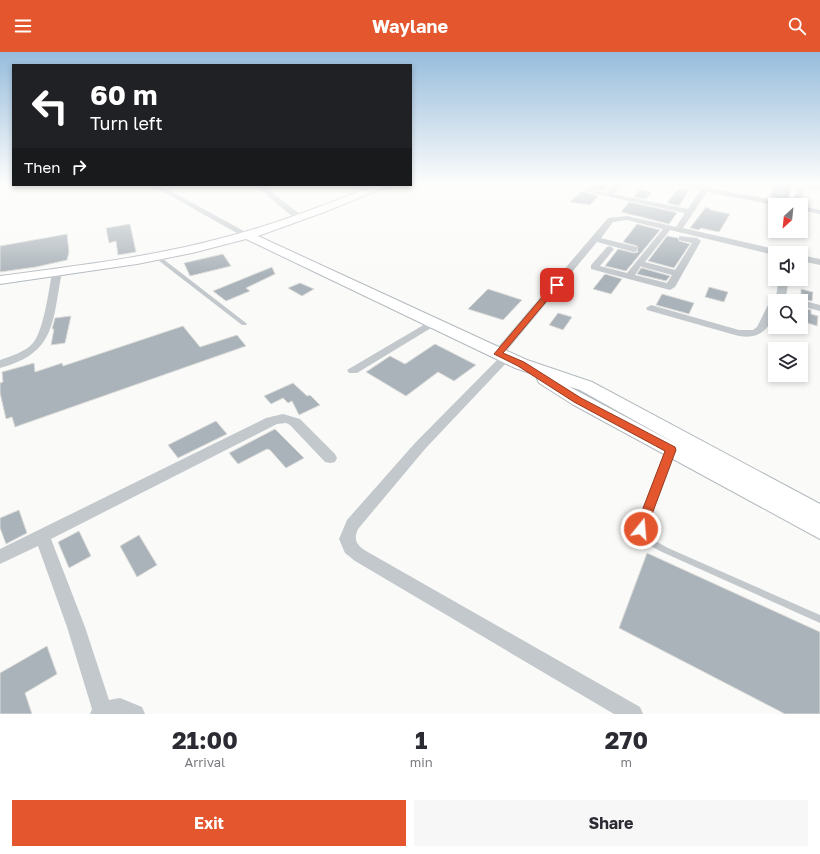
<!DOCTYPE html>
<style>
:root{--surface:#fff;--page:#f7f7f7;--text:#2b2b33;--muted:#7c7c81;--accent:#e4572e}
body{margin:0;font-family:"Golos Text",sans-serif;background:var(--page);color:var(--text);height:100vh;display:flex;flex-direction:column;font-size:15px;white-space:nowrap}
*{box-sizing:border-box;margin:0}
p{font-size:13px;color:var(--muted)}
.icon{flex:none;width:22px;height:22px;fill:none;stroke:currentColor;stroke-width:2;stroke-linecap:round;stroke-linejoin:round}
.map{position:relative;height:662px;overflow:hidden}
.sheet{display:flex;flex-direction:column;background:var(--surface);flex:1}
.sheet>*{flex:none}
.top-card{position:absolute;left:12px;top:12px;width:400px;height:122px;border-radius:0px;box-shadow:0 2px 6px #0003;background:#202124;color:#fff;overflow:hidden}
.needle{width:26px;rotate:207deg}
.tools{position:absolute;left:768px;top:146px;display:grid;gap:8px}
.tools a{display:grid;place-items:center;width:40px;height:40px;border-radius:0px;background:var(--surface);box-shadow:0 2px 6px #0003;font-size:20px}
.pin{position:absolute;display:grid;place-items:center;width:34px;height:34px;color:#fff;margin:-17px;border-radius:8px;box-shadow:0 2px 6px #0006}
.me{position:absolute;width:44px;margin:-22px;rotate:17deg;stroke-linejoin:round;filter:drop-shadow(0 0 3px #0008)}
.turn{display:flex;align-items:center;gap:14px;height:84px;padding:0 12px;font-size:18px}
.turn .icon{width:52px;height:52px;stroke-width:2.5}
.turn b{display:block;font-size:28px;line-height:34px}
.then{display:flex;align-items:center;height:38px;padding:0 12px;background:#0003;gap:8px;font-size:15px}
.eta{display:flex;justify-content:space-evenly;align-items:center;height:68px;text-align:center}
.eta b{font-size:24px;font-weight:700;line-height:28px}
.action{display:flex;gap:8px;margin-top:auto;padding:8px 12px}
.action a{flex:1;height:46px;border-radius:0px;background:var(--accent);color:#fff;font-size:16px;font-weight:700;line-height:46px;text-align:center}
.action a+a{background:var(--page);color:var(--text)}
header{display:flex;justify-content:space-between;align-items:center;height:52px;padding:0 12px;background:var(--accent);color:#fff;font-size:18px;font-weight:700}
.map>svg:first-child{display:block}
</style>
<header><svg class="icon" aria-label="menu" viewBox="0 0 24 24"><path d="M4 6h16M4 12h16M4 18h16"/></svg>Waylane<svg class="icon" aria-label="search" viewBox="0 0 24 24"><circle cx="10" cy="10" r="6"/><path d="M15 15l6 6"/></svg></header>
<div class="map">
<svg width="820" height="662" viewBox="0 0 820 662">
<rect width="100%" height="100%" fill="#fafaf8"/>
<path fill="#aab3b9" stroke="#dcdcda" d="M592,132H610L603,139L588,136Z
M775,132H793L788,148L770,144Z
M679,136L689,138L679,154L667,151Z
M640,137L652,140L646,147L634,145Z
M582,139L583,140L598,144L590,153L570,150Z
M629,150L675,160L677,161L669,172L621,160Z
M706,155L711,158L730,162L719,180L701,176L699,178L690,176Z
M130,172L136,200L118,203L116,189L109,191L106,176Z
M637,172L660,178L626,219L605,214L618,197L634,201L638,200L637,194L623,190Z
M67,182L69,200L67,208L36,215L0,220V194Z
M667,184L678,186L679,189L690,192L674,216L648,209Z
M223,202L231,214L190,224L184,211Z
M272,215L275,222L246,236L250,239L226,249L213,239Z
M641,216H642L670,224L666,229L637,222Z
M605,222L622,227L611,242L593,237Z
M300,231L314,237L302,244L288,236Z
M709,235L728,240L724,250L705,245Z
M488,237L522,248L503,268L468,257Z
M801,237L813,240L812,249L801,247Z
M662,242L694,251L689,262L656,253Z
M801,256L811,258V262L818,264L817,274L801,269Z
M558,261L572,265L563,278L549,273Z
M71,264L65,291L51,293L54,277H52L55,266Z
M183,274L200,295L237,283L246,294L15,375L12,365L6,367L0,341V331L3,330L2,320L34,311L35,320L62,311L63,314Z
M435,292L476,313L454,329L438,320L406,344L366,320L390,304L405,312Z
M293,331L307,344L310,343L320,353L299,363L292,349L288,351L283,346L271,352L264,344Z
M216,369L227,382L178,406L168,393Z
M275,377L304,406L286,416L270,398L267,397L238,412L229,401Z
M19,458L27,481L6,492L0,476V466Z
M79,479L91,504L69,516L58,490Z
M139,483L157,513L137,525L120,494Z
M647,501L820,580V662H785L619,576Z
M47,594L57,622L25,641L32,662H0V621Z"/>
<g fill="none" stroke-linecap="round" stroke-linejoin="round">
<defs>
<path id="secondary" d="M376,133H390L327,159L258,184L527,308L592,330L820,452V487L572,352L539,331L537,327L539,324L515,316L246,187L192,201L137,212L0,232V224C73,214 147,206 218,187C272,174 324,153 376,133ZM568,334L580,338L680,394Z"/>
</defs>
<use href="#secondary" stroke="#b3babf" stroke-width="2"/>
<path fill="#c3c8cc" fill-rule="evenodd" d="M154,203H158L246,271L247,272L246,273H242L154,205Z
M671,395L673,396L674,398L646,471V484L668,496L820,563V571L662,500L639,488L638,486V471L668,398L669,396Z"/>
<path fill="#c3c8cc" fill-rule="evenodd" d="M614,132H622L613,142L688,157L700,138L676,133L675,132H688L790,151L791,153H775L707,140L683,176L779,198L783,201H775V203L670,178L645,210L675,218L692,191L679,188V184L697,186L701,189L675,235L670,238L591,217V213L607,195L610,194L614,197L600,214L627,221L663,177L627,168L613,170L601,186L637,195V199L634,200L597,190L504,302L510,303L512,305L510,307L425,397L358,477C353,488 357,493 366,499L640,655L643,662H614L355,509L345,501L339,487L347,468L415,391L500,305L494,304L492,302L608,166L627,164L676,175L685,161L583,139L587,137L606,141ZM641,214L642,215L672,223L667,231L635,223Z
M799,132L820,134V138L805,135L799,153H791Z
M151,133H160L251,183L250,185H244Z
M255,133H263L301,163V167H295Z
M801,154L820,158V162L801,158Z
M801,203L820,207V213L801,209Z
M57,217L62,220C52,269 57,301 0,316V308C11,304 25,300 33,291C44,278 49,237 52,220Z
M779,227H789L786,244L798,249L801,248L820,253V259L801,254V249H775C775,274 761,290 735,283L647,258L646,256L651,253L739,278H753L757,275L772,245L776,244Z
M432,268L437,271L436,273L357,321H349L347,318Z
M283,362L300,367L335,402L337,406L335,410L330,411L325,410L290,373L286,371L277,372L51,487L85,575L109,648L120,646L142,655L145,662H90L92,657L67,575L38,494L0,512V497L266,366Z"/>
<use href="#secondary" fill="#fff" fill-rule="evenodd"/>
</g>
<linearGradient id="sky" x2="0" y2="1"><stop stop-color="#96bcdc"/><stop offset="0.59" stop-color="#fdfdfc"/><stop offset="1" stop-color="#fdfdfc" stop-opacity="0"/></linearGradient>
<rect width="820" height="224" fill="url(#sky)"/>
<path fill="#e4572e" stroke="#94391e" d="M554,231L560,233L503,301L524,310L581,346L675,395L676,398L645,481L641,482L637,481L635,477L665,399L574,350L518,314L494,302Z"/>
</svg>
<div class="tools">
<a><svg class="needle" viewBox="-14 -14 28 28"><path d="M0-13l5 13h-10z" fill="#e53935"/><path d="M0 13l5-13h-10z" fill="#7c7c81"/></svg></a>
<a><svg class="icon" aria-label="sound" viewBox="0 0 24 24"><path d="M4 9h4l5-4v14l-5-4H4zM17 9q2 3 0 6"/></svg></a>
<a><svg class="icon" aria-label="search" viewBox="0 0 24 24"><circle cx="10" cy="10" r="6"/><path d="M15 15l6 6"/></svg></a>
<a><svg class="icon" aria-label="layers" viewBox="0 0 24 24"><path d="M12 4l9 5-9 5-9-5zM3 14l9 5 9-5"/></svg></a>
</div>
<div class="pin" style="left:557px;top:233px;background:#d93025"><svg class="icon" aria-label="arrive" viewBox="0 0 24 24"><path d="M6 21V4h12l-3 4 3 4H6"/></svg></div>
<svg class="me" style="left:641px;top:477px" viewBox="-20 -20 40 40"><circle r="17" fill="#e4572e" stroke="#fff" stroke-width="3"/><path d="M0-11L8 9 0 5-8 9z" fill="#fff"/></svg>
<div class="top-card">
<div class="turn"><svg class="icon" aria-label="left" viewBox="0 0 24 24"><path d="M17 20v-9H6M10 6l-5 5 5 5"/></svg><div><b>60 m</b>Turn left</div></div>
<div class="then">Then<svg class="icon" aria-label="right" viewBox="0 0 24 24"><path d="M7 20v-9h11M14 6l5 5-5 5"/></svg></div>
</div>
</div>
<section class="sheet">
<div class="eta">
<div><b>21:00</b><p>Arrival</p></div>
<div><b>1</b><p>min</p></div>
<div><b>270</b><p>m</p></div>
</div>
<div class="action"><a>Exit</a><a>Share</a></div>
</section>
